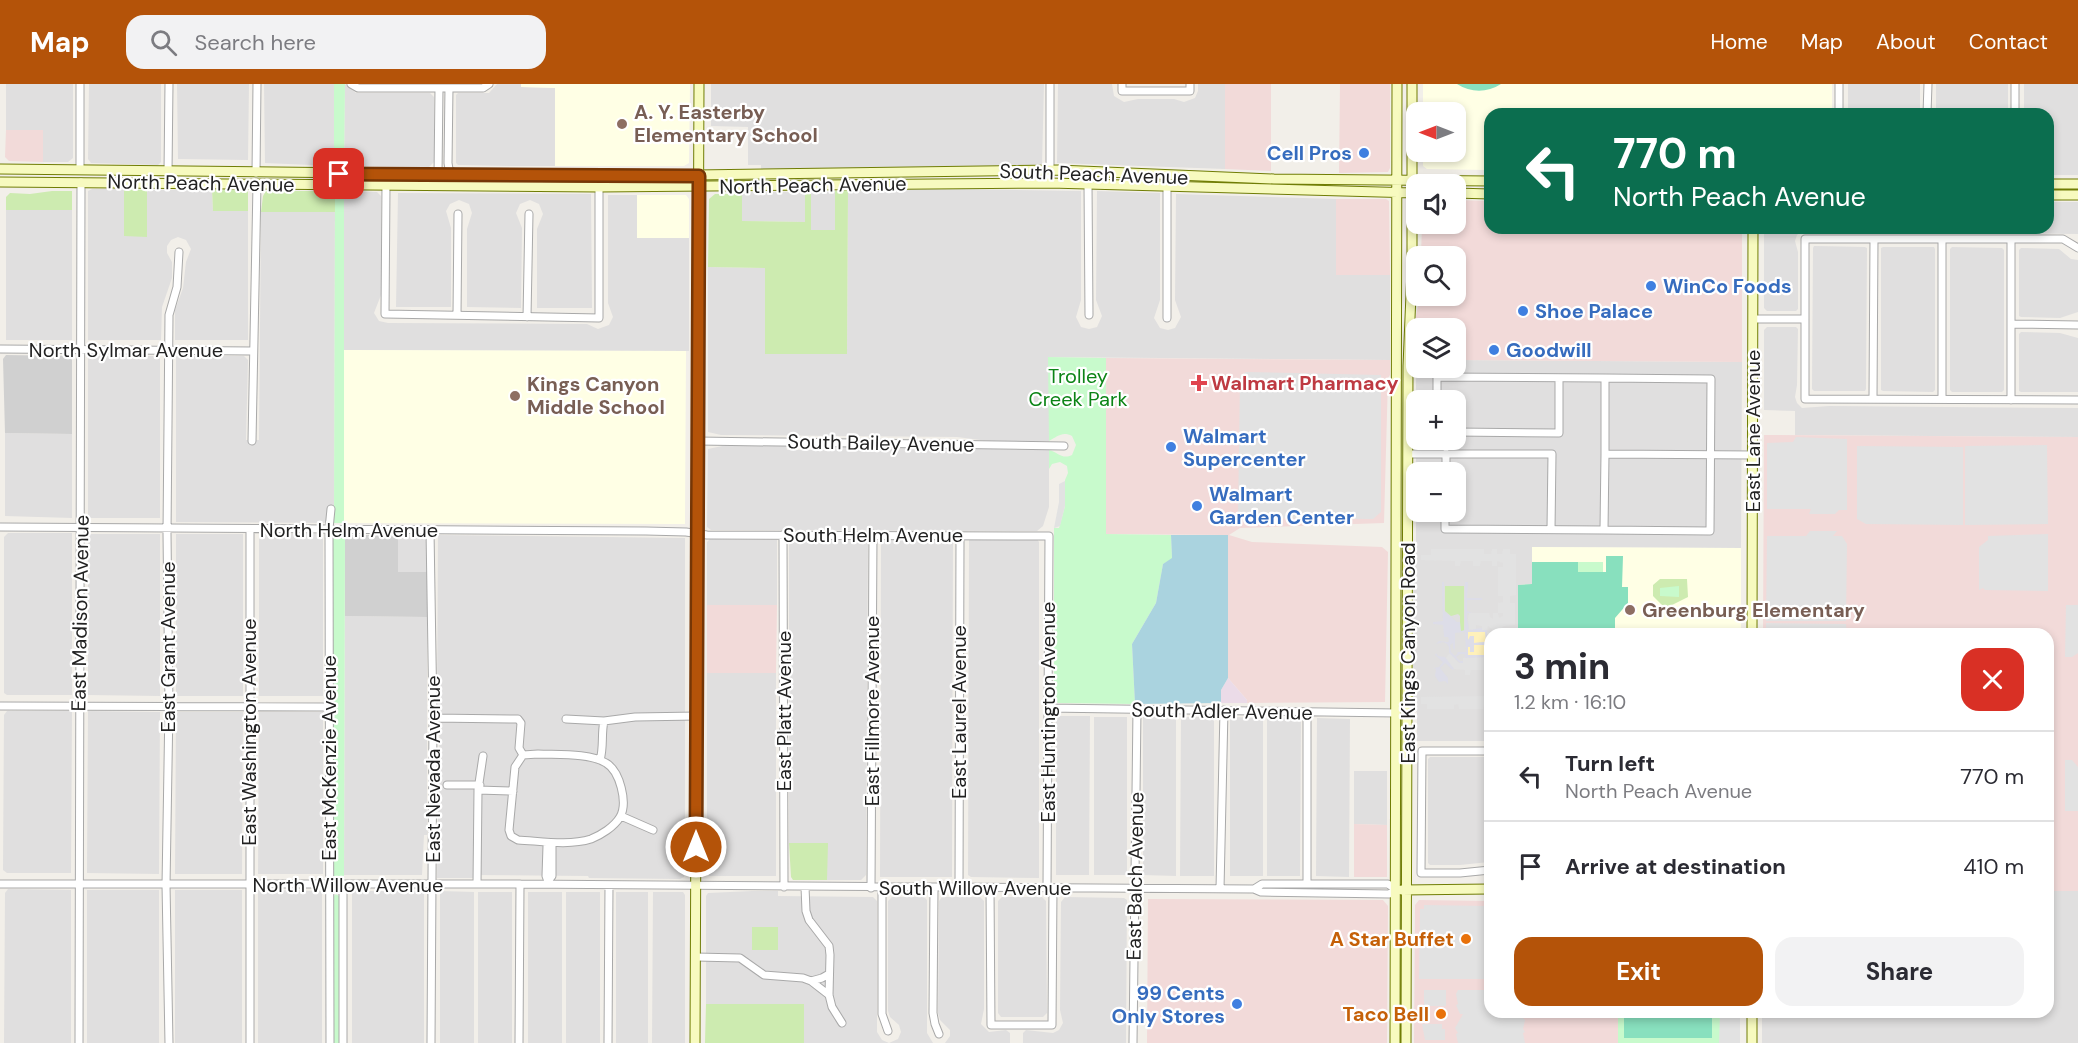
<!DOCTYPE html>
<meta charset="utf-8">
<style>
:root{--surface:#fff;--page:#f2f2f3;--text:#2b2b33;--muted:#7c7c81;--line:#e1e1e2;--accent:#b45309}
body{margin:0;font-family:"DM Sans",sans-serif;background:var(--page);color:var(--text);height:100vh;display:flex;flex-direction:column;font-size:22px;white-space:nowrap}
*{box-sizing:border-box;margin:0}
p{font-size:20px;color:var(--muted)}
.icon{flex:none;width:33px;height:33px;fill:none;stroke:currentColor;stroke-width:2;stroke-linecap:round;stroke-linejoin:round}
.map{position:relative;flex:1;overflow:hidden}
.drawer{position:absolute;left:1484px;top:544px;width:570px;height:390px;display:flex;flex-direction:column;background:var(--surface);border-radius:18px;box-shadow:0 3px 9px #0003}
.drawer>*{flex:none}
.hud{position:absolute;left:1484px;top:24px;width:570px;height:126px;border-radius:18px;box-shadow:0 3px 9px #0003;background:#0b6e4f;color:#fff;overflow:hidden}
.needle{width:39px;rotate:270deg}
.fabs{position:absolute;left:1406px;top:18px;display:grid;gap:12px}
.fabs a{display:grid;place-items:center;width:60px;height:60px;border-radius:12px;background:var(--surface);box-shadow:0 3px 9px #0003;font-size:30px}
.pin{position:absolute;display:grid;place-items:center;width:51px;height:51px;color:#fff;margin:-26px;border-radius:12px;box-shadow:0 3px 9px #0006}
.me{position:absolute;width:66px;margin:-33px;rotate:0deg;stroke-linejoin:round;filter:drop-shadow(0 0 4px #0008)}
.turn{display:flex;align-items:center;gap:21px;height:126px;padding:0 30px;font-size:27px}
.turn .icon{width:78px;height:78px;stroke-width:2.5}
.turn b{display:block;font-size:42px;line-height:51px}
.round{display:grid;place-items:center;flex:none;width:63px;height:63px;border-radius:18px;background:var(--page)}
.summary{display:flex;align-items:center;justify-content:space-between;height:102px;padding:0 30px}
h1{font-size:36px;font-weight:700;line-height:45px}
.cta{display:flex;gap:12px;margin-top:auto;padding:12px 30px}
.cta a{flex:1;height:69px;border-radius:18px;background:var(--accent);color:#fff;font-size:24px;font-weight:700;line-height:69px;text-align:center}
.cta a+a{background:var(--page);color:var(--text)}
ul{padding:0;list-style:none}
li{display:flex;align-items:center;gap:18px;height:90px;padding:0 30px;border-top:2px solid var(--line)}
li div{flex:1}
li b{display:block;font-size:22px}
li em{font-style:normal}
header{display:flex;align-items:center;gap:36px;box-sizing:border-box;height:84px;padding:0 30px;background:var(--accent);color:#fff}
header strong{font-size:28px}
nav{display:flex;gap:33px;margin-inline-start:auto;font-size:21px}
.search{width:420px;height:54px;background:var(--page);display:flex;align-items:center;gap:15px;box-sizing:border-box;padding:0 21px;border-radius:18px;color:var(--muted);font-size:22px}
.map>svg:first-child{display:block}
</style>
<header>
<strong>Map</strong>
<div class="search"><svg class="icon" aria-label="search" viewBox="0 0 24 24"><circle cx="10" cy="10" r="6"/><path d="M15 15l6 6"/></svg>Search here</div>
<nav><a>Home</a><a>Map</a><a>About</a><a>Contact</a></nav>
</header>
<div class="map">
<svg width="2078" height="959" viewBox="0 0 2078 959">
<rect width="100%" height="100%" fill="#f2efe9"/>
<path fill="#e0dfdf" d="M6,0H73V74L68,78H43V46H6Z
M89,0H161V78L158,81L91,79L88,75Z
M177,0H249L248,76L178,75Z
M264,0H334V82L265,79Z
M345,0L356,9H430L434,13V78L429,83L344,82Z
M497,0H521L522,3L556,4L555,82H512L458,81L456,79V11L458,9H489Z
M711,0H1044L1042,82L761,86V81H748V43L711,42Z
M1058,0H1112L1114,12L1124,18L1138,15H1174L1184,18L1195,14L1198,7V0H1225V85L1057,79Z
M1848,0H1920V30H1848Z
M1936,0H2008V30H1936Z
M2024,0H2078V91H2048V30H2024Z
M92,105H124V152H147V106H212L213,127H248V256H175V226L183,204L186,178L191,165L186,156L178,153L171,156L167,162V169L172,178V194L162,223L161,256H88V107Z
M959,105L1081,107V216L1076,233L1081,243L1089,245L1097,243L1102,232L1096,216L1097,107L1160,109V216L1154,234L1160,244L1168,246L1175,244L1181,233L1175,216L1176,110L1336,115V191H1390V276L1049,273V357H988L957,353L721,351L708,348V183L765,184V270H847L848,106Z
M344,107L377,108L381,112V211L374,229L379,237L388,239L587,240L598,245L609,241L613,233L608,219V111H637V154H689V267L344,266Z
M835,107V146H811V108Z
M748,108H805V138L742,137V110Z
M398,109L591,110L592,224H537V145L543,130L539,120L530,116L520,120L516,129L522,144L521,224L467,223V145L472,129L469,120L459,116L450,120L446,127L451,144V223H396Z
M2048,118H2078V150L1821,147L1810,144L1804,145L1797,151L1795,157L1798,168V225L1796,227H1767L1764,224V144H2048Z
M6,126H72V256H6Z
M261,128H335L334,439L176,438V272H244L248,276L246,356H259Z
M1814,162L1865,163L1867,164L1866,305L1865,307H1814L1812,305L1813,164Z
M1883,163H1934L1935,165V306L1933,308L1883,307L1881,306V164Z
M1952,163L2002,164L2004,166V306L2002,308H1952L1950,306V165Z
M2021,164L2059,165L2071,175L2078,176V228L2060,234L2021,233L2019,232V166Z
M1767,243H1796L1798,245L1797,301L1795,313L1797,319L1802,324L1829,322L2078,324V353L1795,351V327L1764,326V246Z
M2021,248L2060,249L2078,254V308H2021L2019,307V250Z
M88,272H160V434H88Z
M1416,276V284H1455V276L1742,278L1741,464L1532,463V501H1518V550H1490L1489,657H1417V628H1413V463L1416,462V428H1455V388H1416V356H1455V316L1416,317Z
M5,349L72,350V434L5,432Z
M727,361L786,362L787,366H828L829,362L1049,366V423L1043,442L1037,447L711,446L707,443L708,365Z
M8,449H72V611H7L4,609V453Z
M88,450H160V612L88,611Z
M176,450H243V612H176Z
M259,450H323V612H259Z
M398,451H427V488H398Z
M438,451L685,454V789L684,793L680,795L589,794L588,792L474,791V794H437L440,622L437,621Z
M881,454L953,455L952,793H880Z
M710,455L777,456V521H707V458Z
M792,455H865L868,458L866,791L861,796H827V759H789V459Z
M969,455H1037L1039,458V794L971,793L968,791Z
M345,532L427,533V751H424L422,791H344Z
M707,589H776V792H709L707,789Z
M7,627H72L71,789H7L3,786L4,631Z
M88,627L160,628L159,790L87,789Z
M176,628H243L242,790H175Z
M259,628H323V790H258Z
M1056,632H1090L1089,791H1056Z
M1094,633H1127V791H1094Z
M1143,633H1176V792L1143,791Z
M1181,633H1214V792H1180Z
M1230,633L1263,634V792H1230Z
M1267,634H1301L1300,792H1267Z
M1317,634L1350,635L1349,793L1316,792Z
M1430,673H1489L1490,737L1486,745L1489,755V778L1460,781H1430L1428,779V675Z
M1354,687H1387V741L1354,740Z
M8,805L71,806V959H4L5,809Z
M87,806H159V959H87Z
M175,806H242V959H175Z
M258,806L322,807V959H258Z
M352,807H424V959H352Z
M440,807L474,808V959H440Z
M752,807H778V812L873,813L877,817V948L882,956L889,959L898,955L901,948L899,941L890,933L888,927V817L892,813H924L927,816V949L933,959H804L803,920H706V812L708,809Z
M2048,807H2078V959H1762V929L2048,928Z
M478,808H512V959H478Z
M528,808H562V959H528Z
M566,808H600V959H566Z
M616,808H648V959H616Z
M653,808H683L685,811V959H652Z
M942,813H980L984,817V925L981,940L989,948L1006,946L1010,949V959H945L950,952V946L940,936L938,929L939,817Z
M1002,813H1042L1046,817L1047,929L1043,933H1001L998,929V817Z
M1065,813L1124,814L1127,816L1126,959H1023V949L1026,946L1053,949L1059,946L1063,939L1060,926L1061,818Z"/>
<path fill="#f2dad9" d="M1225,0H1271V87L1225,85Z
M1340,0H1390V84L1388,88L1339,89Z
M6,46H43V78L9,77L5,73Z
M1336,115H1386L1389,117L1390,191H1336Z
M1455,116L1489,117L1490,144H1742V278L1455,276V244H1416V276V232L1420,212H1455V172H1421L1422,140H1455Z
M1106,274L1390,276V291L1388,294L1384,439L1240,444L1229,451L1252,458L1382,463L1388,468L1385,618L1247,619V616L1228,594V451L1106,450Z
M1764,351L2078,353V807H2048V550H1763Z
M707,521H777L776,589H707Z
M1354,740L1387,741V793H1354Z
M1148,815L1383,816L1388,822L1387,959H1147Z
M1419,816L1489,817L1490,928L1618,929V959H1414L1415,821Z"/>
<path fill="#ebdbe8" d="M1228,594L1247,616V619H1221V606Z"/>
<path fill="#ffffe5" d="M521,0H690L689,79L684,82H555V4L521,3Z
M1423,0H1832V30H1490L1489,86L1427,85L1423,82V68H1455V28H1423Z
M637,111H686L689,115V154H637Z
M344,266L686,267L685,440L344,439Z
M1532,463L1741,464V550H1518V501L1532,500Z"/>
<path fill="#d0d0d0" d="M6,271L72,272V350L5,349L3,275Z
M345,451H398V488H427V533L345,532Z"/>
<path fill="#cdebb0" d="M124,105L147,106V153L124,152Z
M244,105L248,108V127H213L212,106Z
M848,106L847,270H765V184L708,183L709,115L715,110H742V137L805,138V108H811V146H835V107Z
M52,107H72V126H6V113L10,109L30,110Z
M266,107H335V128H261L263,112Z
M1660,495H1687L1688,513L1670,522L1662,521L1653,512V501Z
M1445,502H1464V547H1460V532L1458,530L1451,532L1445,527Z
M789,759H828L827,796H793L791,793Z
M752,843H778V866H752Z
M706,920H804V959H705Z"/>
<path fill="#fff1ba" d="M1468,548H1486V558L1474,559V552L1468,556Z
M1474,561H1484L1485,571H1468V563H1470V568H1474Z"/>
<path fill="#c8facc" d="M334,0H345L344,82H334Z
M335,107H344V439H334Z
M1048,273L1106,274V450L1171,451L1172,475L1163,480L1156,519L1132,560L1135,620L1058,619L1054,615V444H1059L1065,422V396L1068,389L1067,382L1060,378L1052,380L1049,385V366C1058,368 1062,376 1072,371L1076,361L1072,352C1062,347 1057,353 1049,357Z
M340,450L345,451L344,791L343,794L336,796L332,793L333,454L334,451Z
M1578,478H1603V488H1578Z
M1679,502V513L1660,512V504Z
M336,810L340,813L339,959H332L333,813Z
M1618,929H1740V959H1618Z"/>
<path fill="#88e0be" d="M1457,0H1501C1487,9 1471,9 1457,0Z
M1606,472H1623L1622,503H1628V519L1615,534V550H1518V501L1532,500V478H1578V488H1606Z
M1624,929H1712V954H1624Z"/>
<path fill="#e2e2e2" d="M1246,288L1381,291V428L1373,435L1238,434L1240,292Z
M1796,353L1847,355V426H1839L1835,430H1809L1811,425H1767V359L1793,358Z
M2047,361L2048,440L1965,441V362Z
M1857,362L1963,363V441L1866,440L1857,435Z
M1065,397V422L1060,442L1054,444L1059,418V400Z
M1810,447H1837L1833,452H1842L1847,460L1846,537H1766L1767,452H1806Z
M2048,450V507L1985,506L1983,504L1979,506V463L1988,456V452Z
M1431,465H1484V470H1491L1492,465H1497V470H1502L1503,465H1510V470H1516V511L1510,512V519H1515V541L1504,542L1500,545L1499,550H1490L1489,572H1487V548H1492V545L1488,542L1487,546H1482V542L1476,541V546H1469L1468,534L1469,529H1489L1490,533L1493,535V529H1498L1499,534L1503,532V529H1498V519L1503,518V512H1498V483H1503V479L1497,477V482H1492V477H1481L1480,482H1473V477H1461L1460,482H1455V477L1421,476V471H1431Z
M2066,521H2078V569L2072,573H2065Z
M1766,539L1846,540L1847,550H1766Z
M1450,569L1459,579H1463V574L1486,573V579H1489V586H1471L1470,591H1465V586L1454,585L1445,575Z
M1421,613L1489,612V620L1484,621L1483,625H1459L1458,620L1454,621V625H1427V620H1421Z
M2065,676H2072L2078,683V727H2065Z
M1424,821L1489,822V895H1419L1420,825H1424Z
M1424,906H1446V922H1424Z
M1458,906H1489L1490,928L1525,929L1523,934L1525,936L1523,945L1525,948L1523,949L1525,959H1458L1456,950L1458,949L1455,944L1463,930H1460L1456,921L1458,920L1456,910Z
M1720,929H1740V959H1719Z
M1422,940H1442V945H1445V956H1425Z"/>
<path fill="#dddde8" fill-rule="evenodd" d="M1442,498H1444V527L1457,538H1460L1461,547L1465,546V498H1468L1467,514H1482V516H1467V527L1472,529H1467V534L1469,546L1482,544V546H1487V579H1486L1485,573L1465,574V570H1460L1456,573L1460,577H1463V579H1460L1449,569V563L1447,560L1443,558L1436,560L1439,557L1448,558L1449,556L1448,553H1444L1443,541L1433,540V538L1443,537ZM1465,548L1466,568H1457L1458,569L1455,572L1451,568L1450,561L1453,559V564L1455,566V549ZM1468,548H1485L1486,558L1474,559V552H1470L1468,556ZM1474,561H1484L1485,571H1468V563H1470V568H1474Z
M1436,569L1438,572L1445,573L1454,585L1453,586L1445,579L1440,584L1448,594V600L1445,597L1439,598L1435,592L1436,585L1433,584L1439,583L1443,578L1435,571Z"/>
<path fill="#aad3df" d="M1171,451H1228V594L1221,606V619L1135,620L1132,560L1156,519L1163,480L1172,474Z"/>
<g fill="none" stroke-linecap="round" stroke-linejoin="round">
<defs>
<path id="street" d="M80,0V85
M351,0L358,4H483L489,0
M1050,0V99
M1122,0V7H1190V0
M449,4L448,79L449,85L455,90
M1839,30V0
M1927,30L1928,0
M2015,30V0
M168,88L169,0
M256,89L257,0
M438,91L439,4
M1088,100L1089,231
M386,101L385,230L599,234V103
M1942,155V315
M2011,155V316
M2078,164L2063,155H1805V315L2078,316
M457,231L458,130
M527,233L529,130
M1167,234V103
M1753,235H1805
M2011,240L2078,241
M0,265L252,267
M1873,314L1874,155
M1437,316V293L1605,294V370L1753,371
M1455,348L1559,349V294
M252,357L257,100
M698,357L1064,362
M1409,370H1552L1551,445
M1446,388V369
M1445,428V445L1604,446L1605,370
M0,443L646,447L686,448L707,451L1049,452L1047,804
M250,445V959
M430,446L433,634L431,959
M1604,446L1710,447L1711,295L1605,294
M783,451L784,803
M0,622L329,623
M1048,624L1397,629
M433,634L518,635L521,639L519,664L523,671
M566,635L604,637
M1490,667H1422L1421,789H1460L1490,786
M538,670C557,671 590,669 606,679C620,687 628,719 620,733C614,743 601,751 591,755C569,762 540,757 518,756L511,752L509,746L515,683L523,671Z
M600,676C604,663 601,650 604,637L635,633L697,632
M447,701H480
M478,706L483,672
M621,732L653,746
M549,759L547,762L546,792L549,800
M549,759L552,762V792L549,796
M0,800H520L1254,805
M477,800L478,706L513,707
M1262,800H1388L1397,806L1389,810L1261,808L1254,805Z
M1307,800V629
M805,803L806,827L809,836L829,862L830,871L829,911L832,923L842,939
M871,804L873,450
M882,804V930L888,947
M934,804L933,929L935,940L939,950
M959,804L960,452
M990,804L991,941H1052L1053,804
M1220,805L1224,626
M696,873L740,874L764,891L803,894L811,897
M829,911L811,897L822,894L829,890
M79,959L81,98
M169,959L166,801L169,622L167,449L169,231L177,203L179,168
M330,959L329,445L331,425
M343,959V801
M519,959L520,800
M608,959L609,801
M1133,959L1137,625"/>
<path id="secondary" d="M0,85L627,92L1058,86L1274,95L1490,97
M0,98L599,103L1050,99L1416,109
M2048,100H2078
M1455,109L1490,110
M2048,111H2078
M1752,550L1753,144
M1402,806L1490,805
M695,959L699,0
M1395,959L1397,0
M1406,959L1408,282L1412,186V0
M1752,959V928"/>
</defs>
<use href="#street" stroke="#a9a9a9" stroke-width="9"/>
<use href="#secondary" stroke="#707d05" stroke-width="11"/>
<use href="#street" stroke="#fff" stroke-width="7"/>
<use href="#secondary" stroke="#f7fabf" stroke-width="9"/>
</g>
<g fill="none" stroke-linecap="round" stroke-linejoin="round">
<defs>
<path id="route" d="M339,90L699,92L696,763"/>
</defs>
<use href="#route" stroke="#753606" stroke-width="15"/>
<use href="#route" stroke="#b45309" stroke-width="10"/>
</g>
<g fill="#8d6e63" stroke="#fff" stroke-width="2">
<circle cx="622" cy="40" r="6"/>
<circle cx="515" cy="312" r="6"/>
<circle cx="1630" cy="526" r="6"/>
</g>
<g fill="#3f7fe0" stroke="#fff" stroke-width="2">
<circle cx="1364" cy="69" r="6"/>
<circle cx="1651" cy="202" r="6"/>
<circle cx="1523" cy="227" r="6"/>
<circle cx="1494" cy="266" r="6"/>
<circle cx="1171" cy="363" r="6"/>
<circle cx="1197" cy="422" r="6"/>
<circle cx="1237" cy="920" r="6"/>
</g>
<path fill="#e0444e" stroke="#fff" stroke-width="2" d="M1196 290h6v6h6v6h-6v6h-6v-6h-6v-6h6z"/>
<g fill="#e8710a" stroke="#fff" stroke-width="2">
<circle cx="1466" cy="855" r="6"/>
<circle cx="1441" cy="930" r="6"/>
</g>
<g text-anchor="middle" stroke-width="4.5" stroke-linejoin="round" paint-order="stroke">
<g font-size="20" font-weight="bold" fill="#785e54" stroke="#fff" text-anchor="start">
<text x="634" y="35">A. Y. Easterby<tspan x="634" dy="23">Elementary School</tspan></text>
<text x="527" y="307">Kings Canyon<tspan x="527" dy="23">Middle School</tspan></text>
<text x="1642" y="533">Greenburg Elementary</text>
</g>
<g font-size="20" font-weight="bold" fill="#366cbe" stroke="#fff" text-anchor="start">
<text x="1352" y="76" text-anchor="end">Cell Pros</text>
<text x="1663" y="209">WinCo Foods</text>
<text x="1535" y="234">Shoe Palace</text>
<text x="1506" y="273">Goodwill</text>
<text x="1183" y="359">Walmart<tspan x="1183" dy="23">Supercenter</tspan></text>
<text x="1209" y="417">Walmart<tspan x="1209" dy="23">Garden Center</tspan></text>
<text x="1225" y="916" text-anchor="end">99 Cents<tspan x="1225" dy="23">Only Stores</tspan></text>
</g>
<g font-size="20" fill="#222" stroke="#fff">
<text transform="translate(1094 90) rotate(2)" y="7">South Peach Avenue</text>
<text transform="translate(201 99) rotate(1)" y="7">North Peach Avenue</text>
<text transform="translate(813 101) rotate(-1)" y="7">North Peach Avenue</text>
<text x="126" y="273">North Sylmar Avenue</text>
<text transform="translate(1753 347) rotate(-90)" y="7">East Lane Avenue</text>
<text transform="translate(881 359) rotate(1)" y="7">South Bailey Avenue</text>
<text x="349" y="453">North Helm Avenue</text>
<text x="873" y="458">South Helm Avenue</text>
<text transform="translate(80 529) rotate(-89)" y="7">East Madison Avenue</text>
<text transform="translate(168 563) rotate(-90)" y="7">East Grant Avenue</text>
<text transform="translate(1408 569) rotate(-90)" y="7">East Kings Canyon Road</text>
<text transform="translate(784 627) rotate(-90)" y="7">East Platt Avenue</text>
<text transform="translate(872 627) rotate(-90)" y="7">East Fillmore Avenue</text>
<text transform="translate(1222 627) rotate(1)" y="7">South Adler Avenue</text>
<text transform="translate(959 628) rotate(-90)" y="7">East Laurel Avenue</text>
<text transform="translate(1048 628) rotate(-90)" y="7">East Huntington Avenue</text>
<text transform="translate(249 648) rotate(-90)" y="7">East Washington Avenue</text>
<text transform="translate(329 674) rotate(-90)" y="7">East McKenzie Avenue</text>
<text transform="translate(433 685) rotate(-90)" y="7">East Nevada Avenue</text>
<text transform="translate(1135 792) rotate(-89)" y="7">East Balch Avenue</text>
<text x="348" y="808">North Willow Avenue</text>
<text x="975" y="811">South Willow Avenue</text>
</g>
<g font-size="20" fill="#0c8416" stroke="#fff">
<text x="1078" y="299">Trolley<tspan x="1078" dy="23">Creek Park</tspan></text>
</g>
<g font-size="20" font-weight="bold" fill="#be3a42" stroke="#fff" text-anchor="start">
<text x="1211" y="306">Walmart Pharmacy</text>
</g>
<g font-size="20" font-weight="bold" fill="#c56008" stroke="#fff" text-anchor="end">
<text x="1454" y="862">A Star Buffet</text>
<text x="1429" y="937">Taco Bell</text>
</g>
</g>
</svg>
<div class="fabs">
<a><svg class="needle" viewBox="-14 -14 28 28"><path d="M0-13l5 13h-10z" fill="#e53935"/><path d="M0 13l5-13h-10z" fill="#7c7c81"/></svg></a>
<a><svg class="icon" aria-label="sound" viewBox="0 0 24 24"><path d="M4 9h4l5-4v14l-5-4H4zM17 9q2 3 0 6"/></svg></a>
<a><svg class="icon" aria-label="search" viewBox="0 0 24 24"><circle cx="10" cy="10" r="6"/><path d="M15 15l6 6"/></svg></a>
<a><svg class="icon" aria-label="layers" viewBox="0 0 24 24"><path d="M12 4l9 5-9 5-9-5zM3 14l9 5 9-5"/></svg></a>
<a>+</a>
<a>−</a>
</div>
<div class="pin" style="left:339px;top:90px;background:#d93025"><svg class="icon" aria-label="arrive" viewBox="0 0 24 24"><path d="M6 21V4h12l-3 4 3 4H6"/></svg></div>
<svg class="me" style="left:696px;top:763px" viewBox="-20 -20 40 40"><circle r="17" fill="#b45309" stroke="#fff" stroke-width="3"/><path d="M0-11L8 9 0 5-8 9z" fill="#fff"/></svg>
<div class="hud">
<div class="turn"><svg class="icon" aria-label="left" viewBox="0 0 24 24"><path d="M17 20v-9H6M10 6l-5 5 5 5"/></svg><div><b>770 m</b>North Peach Avenue</div></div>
</div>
<section class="drawer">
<div class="summary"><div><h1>3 min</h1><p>1.2 km · 16:10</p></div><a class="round" style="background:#d93025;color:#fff"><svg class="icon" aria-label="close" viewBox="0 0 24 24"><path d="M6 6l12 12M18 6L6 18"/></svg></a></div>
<ul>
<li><svg class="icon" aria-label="left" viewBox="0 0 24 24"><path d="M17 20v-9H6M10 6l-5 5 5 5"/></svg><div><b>Turn left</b><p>North Peach Avenue</p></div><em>770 m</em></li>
<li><svg class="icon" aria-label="arrive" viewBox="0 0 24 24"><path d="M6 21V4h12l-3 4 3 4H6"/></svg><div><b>Arrive at destination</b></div><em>410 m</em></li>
</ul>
<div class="cta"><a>Exit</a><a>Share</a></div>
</section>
</div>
